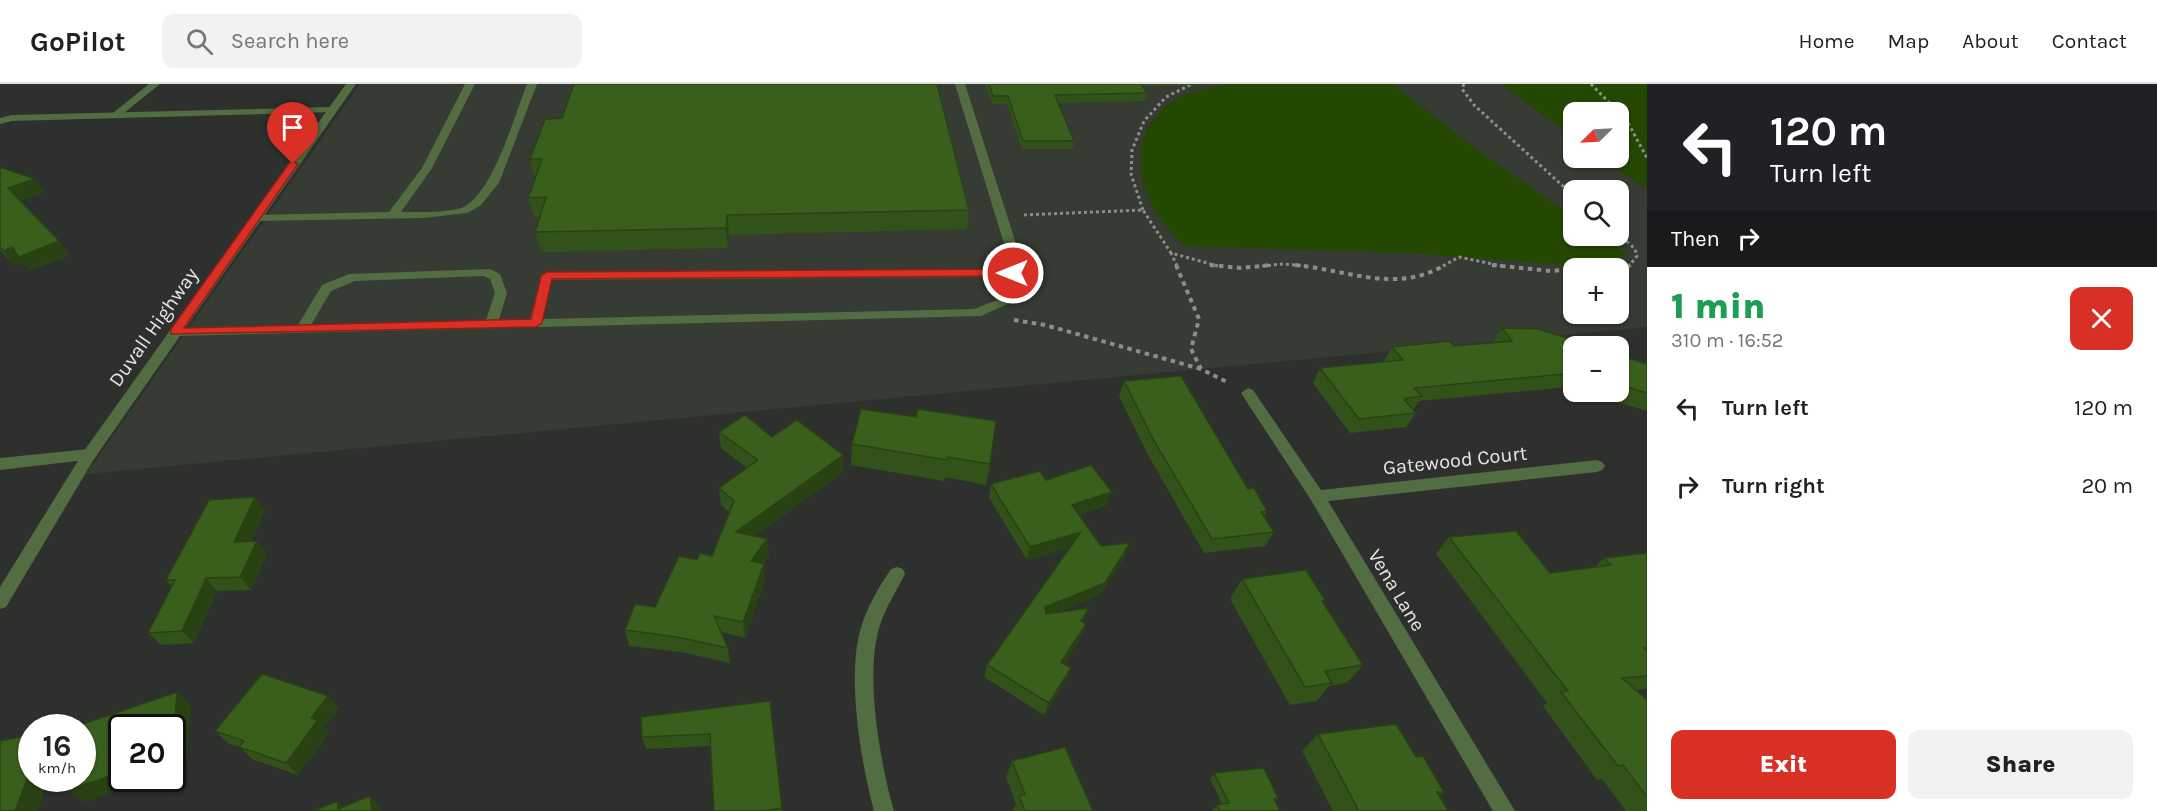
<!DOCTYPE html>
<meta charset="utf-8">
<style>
:root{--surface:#fff;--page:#f2f2f2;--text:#222;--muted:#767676;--line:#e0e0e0;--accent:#d93025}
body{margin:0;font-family:Karla,sans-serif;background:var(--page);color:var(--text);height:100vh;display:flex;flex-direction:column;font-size:22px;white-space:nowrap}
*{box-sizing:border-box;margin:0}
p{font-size:20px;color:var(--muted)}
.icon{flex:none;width:33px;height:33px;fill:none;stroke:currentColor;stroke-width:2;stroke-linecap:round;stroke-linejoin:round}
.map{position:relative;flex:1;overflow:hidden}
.side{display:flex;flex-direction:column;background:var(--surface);width:510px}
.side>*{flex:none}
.top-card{background:#202124;color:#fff;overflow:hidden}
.needle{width:39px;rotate:246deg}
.buttons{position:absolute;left:1563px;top:18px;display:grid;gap:12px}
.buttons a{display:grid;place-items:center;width:66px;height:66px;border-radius:12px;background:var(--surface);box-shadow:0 2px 4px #0004;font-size:30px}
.speed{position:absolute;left:18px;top:630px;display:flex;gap:12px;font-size:30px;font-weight:700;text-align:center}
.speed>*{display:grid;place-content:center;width:78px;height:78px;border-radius:50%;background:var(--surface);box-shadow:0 2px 4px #0004;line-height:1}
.speed small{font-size:15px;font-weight:400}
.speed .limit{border:3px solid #111;border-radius:9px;background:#fff;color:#111}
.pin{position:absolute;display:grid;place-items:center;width:51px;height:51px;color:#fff;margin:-62px -26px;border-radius:50% 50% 50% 0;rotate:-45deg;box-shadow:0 0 6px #0007}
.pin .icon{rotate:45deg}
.me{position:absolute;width:66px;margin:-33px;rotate:270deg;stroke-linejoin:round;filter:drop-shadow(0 0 4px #0008)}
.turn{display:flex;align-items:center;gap:21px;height:126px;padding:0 24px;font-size:27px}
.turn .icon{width:78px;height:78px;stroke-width:2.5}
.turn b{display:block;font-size:42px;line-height:51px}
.then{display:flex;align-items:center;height:57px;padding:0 24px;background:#0003;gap:12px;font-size:22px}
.round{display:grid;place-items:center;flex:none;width:63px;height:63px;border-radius:12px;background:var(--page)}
.head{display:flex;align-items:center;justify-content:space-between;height:102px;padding:0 24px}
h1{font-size:36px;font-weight:800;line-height:45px;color:#1e9e55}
.button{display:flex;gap:12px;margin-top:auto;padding:12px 24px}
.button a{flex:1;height:69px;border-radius:12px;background:var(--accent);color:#fff;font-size:24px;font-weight:800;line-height:69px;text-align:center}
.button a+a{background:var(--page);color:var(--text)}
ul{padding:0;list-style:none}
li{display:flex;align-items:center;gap:18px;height:78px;padding:0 24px}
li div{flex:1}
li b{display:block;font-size:22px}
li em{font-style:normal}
header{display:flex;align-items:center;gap:36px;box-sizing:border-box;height:84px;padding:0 30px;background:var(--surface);border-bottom:2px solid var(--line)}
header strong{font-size:28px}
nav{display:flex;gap:33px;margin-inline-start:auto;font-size:21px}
.search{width:420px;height:54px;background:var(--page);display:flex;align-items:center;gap:15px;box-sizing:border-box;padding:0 21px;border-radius:12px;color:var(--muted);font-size:22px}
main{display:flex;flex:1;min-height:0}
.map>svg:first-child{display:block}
</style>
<header>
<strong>GoPilot</strong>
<div class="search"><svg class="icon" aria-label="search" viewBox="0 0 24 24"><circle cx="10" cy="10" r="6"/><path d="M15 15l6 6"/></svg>Search here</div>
<nav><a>Home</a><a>Map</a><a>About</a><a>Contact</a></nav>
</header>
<main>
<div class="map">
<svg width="1647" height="727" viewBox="0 0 1647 727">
<rect width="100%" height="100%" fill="#2e302d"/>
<path fill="#363b33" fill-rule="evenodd" d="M360,0H1501L1573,53L1574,74H1602L1647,106V243L86,390ZM1574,106H1618V152H1574ZM1574,184H1618V230H1574Z"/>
<path fill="#244702" d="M1228,0H1393L1470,60L1573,133L1574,152H1600L1627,170L1606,184L1407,169L1183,162C1174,150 1161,138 1154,125C1129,81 1137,30 1187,10C1200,5 1215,3 1228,0Z
M1501,0H1647V106L1602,74H1618V28H1574L1573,53Z"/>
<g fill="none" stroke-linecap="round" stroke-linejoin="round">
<path stroke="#8d8e8c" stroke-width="3" stroke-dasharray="3 3" stroke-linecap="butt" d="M1464,0L1462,5L1475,22L1574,112
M1591,0L1627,37L1647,74
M1143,126L1131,90L1132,66L1144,37L1166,13L1192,0
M1024,131L1143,126L1171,169
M1618,149L1635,165L1637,172L1629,182
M1177,182L1171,169L1218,182
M1262,182L1283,180L1307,182
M1443,182L1459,173L1502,182"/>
<path stroke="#8d8e8c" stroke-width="4" stroke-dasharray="4.5 4.5" stroke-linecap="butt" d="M1176,181L1199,235L1191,265L1201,285L1229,299
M1210,181L1241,184L1272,181
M1295,181C1348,186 1396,210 1445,181
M1492,181L1551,187L1574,185
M1618,186L1631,181
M1014,236L1045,241L1201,285"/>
<path fill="#526d41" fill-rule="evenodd" d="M149,0H160L119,33H113V29Z
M465,0H475L432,84L401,128C419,128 443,129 461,124C492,113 515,30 527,0H537L499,99L480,122L467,129L423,134L255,137L249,134L255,131L389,128L422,84Z
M955,0H965L1018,166L1023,213L981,232L175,252L168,248L175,244L298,241L322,201L349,190L490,185L500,190L507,209L499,236L530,235L541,192L547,188L1007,185L1006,166ZM484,192L490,195L495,209L486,236L311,241L331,207L355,197ZM1007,193L1010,211L974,225L543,235L552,196Z"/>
<path fill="#526d41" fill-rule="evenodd" d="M331,23L334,24V28L12,37L0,40V34L12,31Z
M1248,304L1253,306L1321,406L1597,376L1602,378L1605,382L1602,386L1597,388L1328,417L1515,727H1493L1311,416L1241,309Z
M89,365L97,371L94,375L0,386V374Z
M897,483L903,485L905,490C896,508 885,524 879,544C865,593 880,678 894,727H874C861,678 847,596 860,547C866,525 878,504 891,485Z"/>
<path fill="#526d41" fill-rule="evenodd" d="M346,0H356L94,375L6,523L0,525V503L84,367Z"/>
</g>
<path fill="#325219" d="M985,0H1197V1L1142,2L1147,9L1145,17L1058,19L1074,57L1073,65H1022L1007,20H992Z
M545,35L969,126L967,145L729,151L728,164L541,168L535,148L540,133H534L528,114L535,93L530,75Z
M0,83L35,95L44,108L20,117L59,157L69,171L30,187L22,178L15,181L0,166Z
M1502,244L1574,262V304L1568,303L1419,317L1413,326L1416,329L1406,343L1350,349L1313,299L1320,284L1384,278V277L1392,263L1454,262L1493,259Z
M1618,271L1647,280V327L1583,308H1618Z
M1124,297L1248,405L1267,427L1264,433L1274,448L1265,462L1204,469L1147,369L1119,312Z
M861,325L990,380L986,401L945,393L944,397L851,381L852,360Z
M719,348L772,353L843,388L755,452L767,455L769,471L763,480L765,496L745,554L721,548L728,564L730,579L681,568L629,562L625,546L655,523L697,476L712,472L729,428L721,421L719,404L747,384L721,364Z
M1046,396L1107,421L1079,431L1101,462L1125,472L1100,511L1059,528L1089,524L1083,538L1086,540L1081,553L1064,580L1071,584L1066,596L1044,631L984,593L987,581L1071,463L1027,476L989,414L991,400Z
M265,427L251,457L267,470L251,506L217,507L194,559L161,561L148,549L172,503L166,496Z
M1449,453L1550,489L1594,483L1604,474L1647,469V604L1645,605L1636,606L1647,616V727H1626L1602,695L1597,696L1543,622L1547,619L1436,470Z
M1242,495L1325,516L1323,519L1363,581L1347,599L1329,602L1317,617L1290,621L1230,515Z
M328,612L339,624L324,644L329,649L298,691L252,675L240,663L229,660L215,647Z
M770,617L782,727H714L710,662L646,665L642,653Z
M1318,650L1416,673L1444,708L1439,712L1448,727H1333L1302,667Z
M1012,677L1093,727H1013L1016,720L1006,693Z
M1214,689L1278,714L1275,718L1280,727H1212L1217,721L1222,720L1210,695Z"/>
<path fill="#294214" d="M35,95L44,108L18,118L8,104Z
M727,131L729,151L728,164L726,144Z
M59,157L69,171L30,187L22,178L15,181L4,167L12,163Z
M843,371V388L738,465L736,448Z
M1112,408L1107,421L1068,434L1072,421Z
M255,413L265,427L244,471L234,458Z
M1081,448L1077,461L1027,476L1030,463Z
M767,455L769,471L753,494L751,477Z
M257,457L267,470L251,506L240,493Z
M1130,459L1125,472L1100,511L1041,536L1045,523Z
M764,480L765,496L745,554L743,538Z
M206,494L217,507L194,559L182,547Z
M1089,524L1084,536L1076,549L1081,537Z
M1086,540L1081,553L1057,591L1061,578Z
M1071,584L1066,596L1044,631L1049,619Z
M177,608L191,621L187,678L172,683V665Z
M328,612L339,624L324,644L329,649L298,691L286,679L311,634Z
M32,682V694H49L38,727H15Z
M122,683V694H139L132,697V702L85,718L68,706Z
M370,712L380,723L381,727H372Z
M338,717L347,727L338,725Z"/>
<path fill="#3a5f1d" stroke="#294214" stroke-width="1.5" d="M574,0H937L969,126L727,131L726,144L535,148L546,113L528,114L542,75H530L545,35L562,34Z
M989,0H1141L1147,9L1055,11L1074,57H1023L1008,12H993Z
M0,83L35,95L8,104L59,157L19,173L12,163L4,167L0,163Z
M1502,244L1539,245L1592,262H1574V289L1414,304L1422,312L1404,315L1416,329L1359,335L1320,284L1403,276L1392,263L1449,257L1454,262L1512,257Z
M1618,271L1647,280V309L1618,300Z
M1181,292L1248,405L1254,404L1267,427L1261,428L1274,448L1212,455L1153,355L1124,297Z
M861,325L916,333L918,325L996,337L990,380L948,373L947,376L852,360Z
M745,331L772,353L797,336L843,371L736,448L767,455L751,477L764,480L743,538L714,532L728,564L677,553L625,546L635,520L655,523L679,472L697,476L700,469L712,472L734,417L719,404L758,376L719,348Z
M1091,381L1112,408L1072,421L1101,462L1130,459L1105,499L1045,523L1046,530L1089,524L1081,537L1086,540L1061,578L1071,584L1049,619L987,581L1081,448L1030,463L991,400L1040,387L1046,396Z
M255,413L234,458L257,457L240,493L206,494L182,547L148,549L175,496H166L209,416Z
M1516,447L1550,489L1611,481L1604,474L1647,469V564H1644L1647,567V592L1622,594L1647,616V713L1623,681L1618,682L1561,608L1568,607L1449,453Z
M1306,486L1325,516L1322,517L1363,581L1325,587L1332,599L1305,603L1242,495Z
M262,590L328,612L311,634L318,636L286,679L239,663L244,657L215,647Z
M177,608L172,665V644H122V683L116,685V690L68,706L69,694H82V644H77V642Z
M770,617L782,724L762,727H714L710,650L642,653L641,633Z
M1396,640L1416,673L1423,672L1444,708H1437L1448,727H1359L1318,650Z
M32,651V682L15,727H0V657Z
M1065,663L1093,727H1025L1019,712L1025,710L1012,677Z
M1264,684L1278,714L1274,715L1280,727H1220L1217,721L1229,719L1214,689Z
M370,712L372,727H313L338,717V725Z"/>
<path fill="#d93025" stroke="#8d1f18" stroke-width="1.5" d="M293,77L298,80L184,244L531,235L541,192L547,188L1013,185L1018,189L1013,192L552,195L542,239L536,243L171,250V245L290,78Z"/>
<g text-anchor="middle" stroke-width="5" stroke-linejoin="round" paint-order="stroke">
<g font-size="20" fill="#e7e8e6" stroke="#2e302d">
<text transform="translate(153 243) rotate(-55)" y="7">Duvall Highway</text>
<text transform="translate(1455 376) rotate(-6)" y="7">Gatewood Court</text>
<text transform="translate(1397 506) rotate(59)" y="7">Vena Lane</text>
</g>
</g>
</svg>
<div class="buttons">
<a><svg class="needle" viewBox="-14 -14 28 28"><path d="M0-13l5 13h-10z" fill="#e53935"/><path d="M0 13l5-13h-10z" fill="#767676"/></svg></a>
<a><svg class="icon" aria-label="search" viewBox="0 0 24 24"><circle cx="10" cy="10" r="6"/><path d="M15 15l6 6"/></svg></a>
<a>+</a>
<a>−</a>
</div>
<div class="speed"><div>16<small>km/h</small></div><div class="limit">20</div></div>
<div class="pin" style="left:293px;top:80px;background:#d93025"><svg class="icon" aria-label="arrive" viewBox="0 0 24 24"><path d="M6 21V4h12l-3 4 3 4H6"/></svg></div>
<svg class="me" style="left:1013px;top:189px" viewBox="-20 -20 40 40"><circle r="17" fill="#d93025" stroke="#fff" stroke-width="3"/><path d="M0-11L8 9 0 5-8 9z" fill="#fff"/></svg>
</div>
<section class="side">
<div class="top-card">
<div class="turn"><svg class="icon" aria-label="left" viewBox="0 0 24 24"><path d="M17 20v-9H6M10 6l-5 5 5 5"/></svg><div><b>120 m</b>Turn left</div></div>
<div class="then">Then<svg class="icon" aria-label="right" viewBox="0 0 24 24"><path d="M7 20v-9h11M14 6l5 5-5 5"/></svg></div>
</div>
<div class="head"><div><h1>1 min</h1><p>310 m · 16:52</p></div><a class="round" style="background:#d93025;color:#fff"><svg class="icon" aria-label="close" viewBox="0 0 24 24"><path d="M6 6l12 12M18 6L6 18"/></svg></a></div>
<ul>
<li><svg class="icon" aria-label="left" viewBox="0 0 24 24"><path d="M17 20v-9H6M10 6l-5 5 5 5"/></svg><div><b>Turn left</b></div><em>120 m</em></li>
<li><svg class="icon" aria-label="right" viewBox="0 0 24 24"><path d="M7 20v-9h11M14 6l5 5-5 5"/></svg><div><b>Turn right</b></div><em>20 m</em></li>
</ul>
<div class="button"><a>Exit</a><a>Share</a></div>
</section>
</main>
